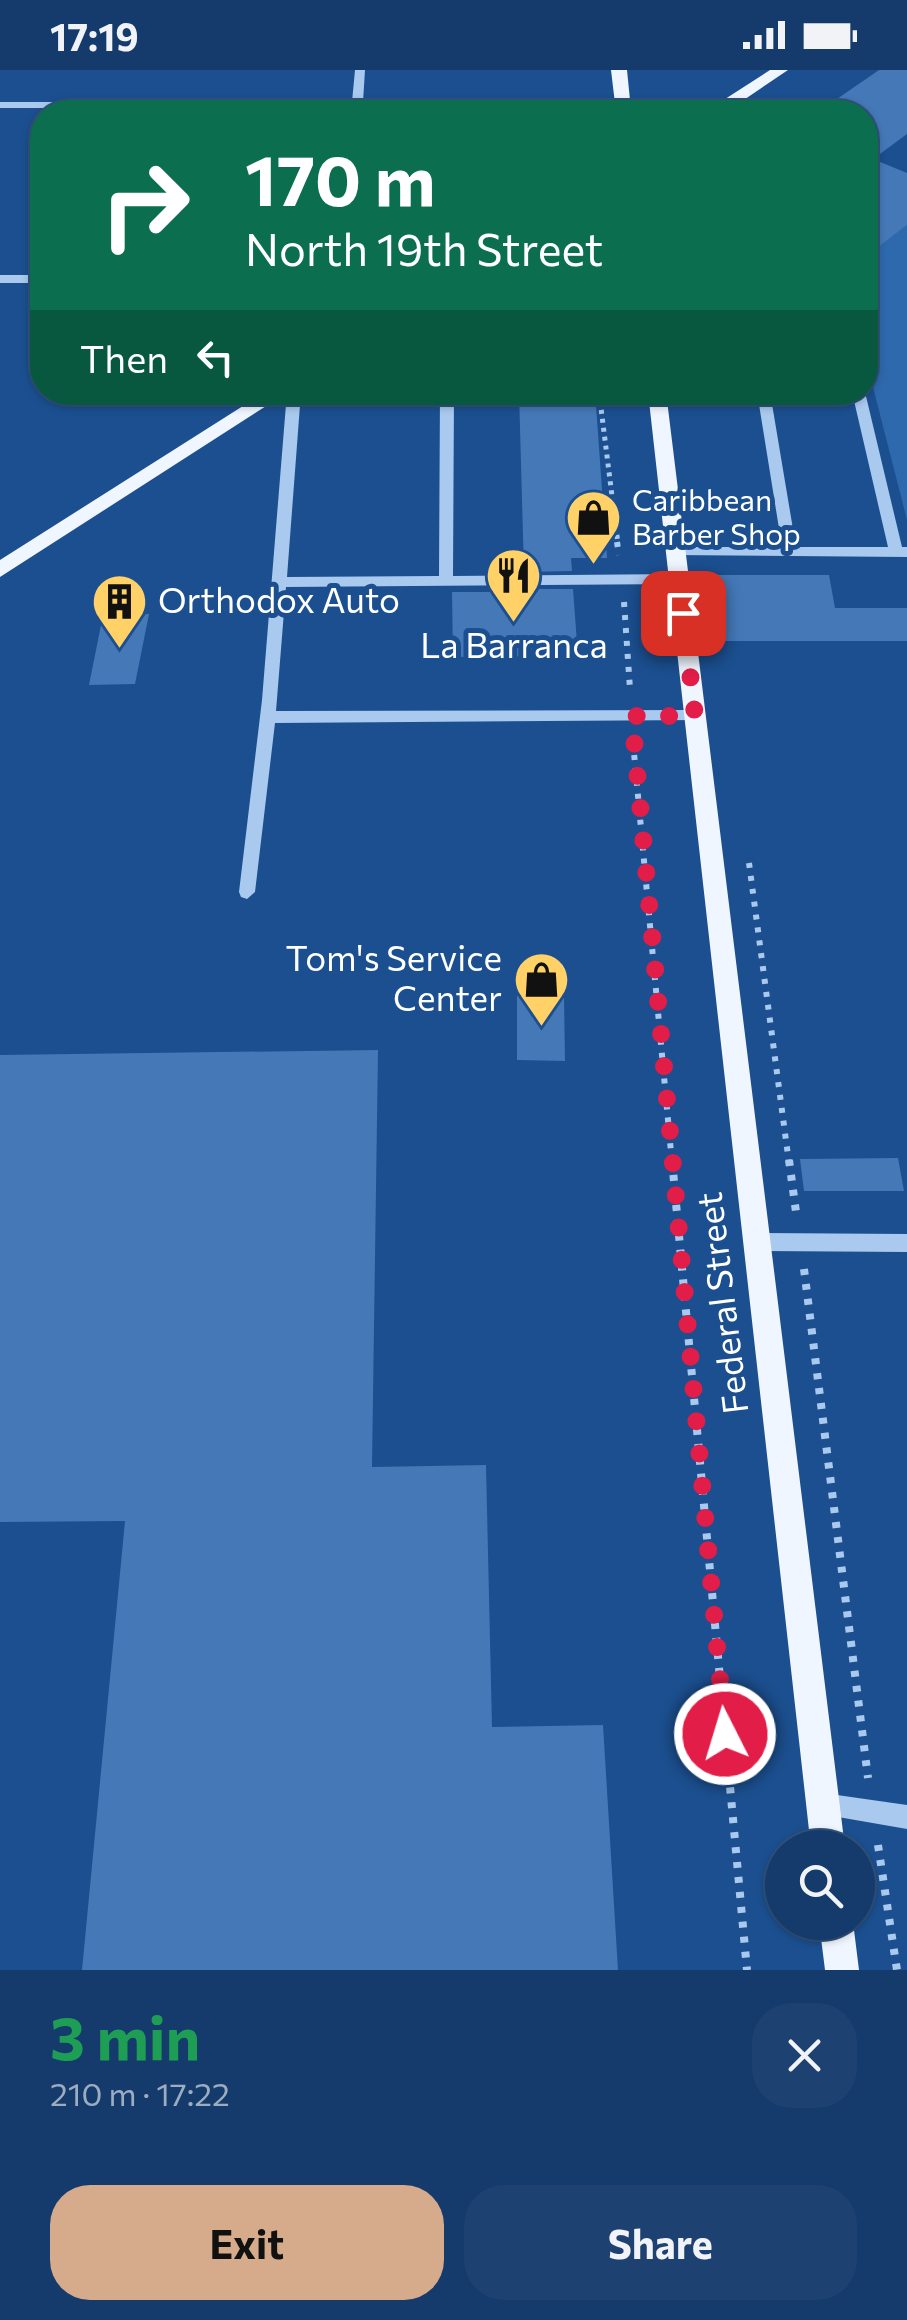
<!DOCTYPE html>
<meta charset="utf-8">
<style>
:root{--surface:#143b6b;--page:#1d4271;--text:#f1f3f6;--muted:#9dadc1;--line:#33557e;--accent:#d6ab8b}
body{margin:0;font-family:Commissioner,sans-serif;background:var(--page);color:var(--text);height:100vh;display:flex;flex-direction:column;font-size:38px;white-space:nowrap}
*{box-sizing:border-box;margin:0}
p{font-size:32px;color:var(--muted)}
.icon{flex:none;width:55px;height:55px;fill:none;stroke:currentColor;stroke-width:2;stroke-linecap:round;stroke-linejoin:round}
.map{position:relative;height:1900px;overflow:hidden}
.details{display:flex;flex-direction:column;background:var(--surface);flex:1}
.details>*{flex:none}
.top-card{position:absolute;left:30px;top:30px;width:848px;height:305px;border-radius:40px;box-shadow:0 2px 8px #0004,0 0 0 2px var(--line);background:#0b6e4f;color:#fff;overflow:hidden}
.fabs{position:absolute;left:765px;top:1760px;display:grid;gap:20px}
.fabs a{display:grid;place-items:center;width:110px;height:110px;border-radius:50%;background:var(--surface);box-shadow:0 2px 8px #0004,0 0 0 2px var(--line);font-size:50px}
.pin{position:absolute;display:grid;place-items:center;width:85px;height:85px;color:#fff;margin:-42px;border-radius:20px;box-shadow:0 5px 15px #0006}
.me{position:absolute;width:110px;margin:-55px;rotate:355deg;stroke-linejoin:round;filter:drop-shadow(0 0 8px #0008)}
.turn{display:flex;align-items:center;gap:35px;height:210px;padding:0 50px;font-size:45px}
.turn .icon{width:130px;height:130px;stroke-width:2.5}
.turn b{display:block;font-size:70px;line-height:85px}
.then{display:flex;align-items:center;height:95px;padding:0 50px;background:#0003;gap:20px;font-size:38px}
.round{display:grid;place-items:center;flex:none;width:105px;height:105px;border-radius:40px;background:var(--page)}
.head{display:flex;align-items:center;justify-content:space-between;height:170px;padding:0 50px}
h1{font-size:60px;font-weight:700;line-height:75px;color:#1e9e55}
.cta{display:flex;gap:20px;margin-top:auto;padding:20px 50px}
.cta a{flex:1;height:115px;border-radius:40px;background:var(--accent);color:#111;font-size:40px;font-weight:700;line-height:115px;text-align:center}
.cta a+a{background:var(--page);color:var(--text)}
.status{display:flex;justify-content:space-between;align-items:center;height:70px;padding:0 50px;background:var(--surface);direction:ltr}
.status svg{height:28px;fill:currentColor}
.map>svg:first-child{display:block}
</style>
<div class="status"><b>17:19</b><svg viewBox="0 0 49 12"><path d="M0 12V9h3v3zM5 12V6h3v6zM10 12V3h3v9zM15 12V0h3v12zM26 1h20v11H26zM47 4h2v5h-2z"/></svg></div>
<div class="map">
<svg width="907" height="1900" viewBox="0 0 907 1900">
<rect width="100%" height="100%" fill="#1b4f8f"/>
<path fill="#2e69ad" d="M907,155V450L865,286V186Z"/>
<path fill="#4478b7" d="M879,0H907V64L873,89L907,103V155L865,187V42H818Z
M519,322H595L607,488H571L572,501L524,502Z
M709,505H829L835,538H907V571H718Z
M525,519H573L578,586L453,587L452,522H525Z
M149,544L135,614L89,615L103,545Z
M517,926H564L565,991L517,990Z
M378,980L372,1397L486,1395L492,1657L603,1655L618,1900H82L125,1451L0,1452V985Z
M898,1088L904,1121H804L800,1089Z"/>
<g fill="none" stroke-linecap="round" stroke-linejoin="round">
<path stroke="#a9c9ee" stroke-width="5" stroke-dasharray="4 5" stroke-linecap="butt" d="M599,322L618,474"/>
<path stroke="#a9c9ee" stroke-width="6" stroke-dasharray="5 8" stroke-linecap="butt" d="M617,472L619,485
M624,532L630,619
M633,672L672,1093
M749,793L789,1093"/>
<path stroke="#a9c9ee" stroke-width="8" stroke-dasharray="6 9" stroke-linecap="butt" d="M672,1090L747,1900
M789,1090L796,1142
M804,1199L868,1708
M878,1775L897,1900"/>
<path fill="#a9c9ee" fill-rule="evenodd" d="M355,0H365L363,32H623L629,35L623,38H0V32H352Z
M0,205H42V213H0Z
M287,322H301L287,507L439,506L440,322H454L453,506L679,504L686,509L679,514L286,517L276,641L695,640L703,646L700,650L275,653L255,822L247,829L241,827L239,822L262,630Z
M757,322H770L796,477H888L852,322H865L902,477H907V487L671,485L669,482L676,477H782Z
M756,1163L907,1164V1182L756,1181L749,1178L746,1172L749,1166Z
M823,1723L907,1735V1759L815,1743L811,1735L815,1727Z"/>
<path fill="#f0f6ff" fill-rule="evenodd" d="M611,0H627L630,30L722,31L770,0H788L726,42H616Z
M265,322H288L0,507V490Z
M648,322H666L845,1778H811Z
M819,1852H853L859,1900H825Z"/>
</g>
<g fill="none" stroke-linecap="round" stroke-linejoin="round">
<path stroke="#e11d48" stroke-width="18" stroke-dasharray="0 32.4" d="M683,543L695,646H632L725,1664"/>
</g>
<defs>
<symbol id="shop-pin" viewBox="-11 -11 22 30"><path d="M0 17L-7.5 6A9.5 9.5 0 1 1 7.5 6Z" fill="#ffd166" stroke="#1b4f8f"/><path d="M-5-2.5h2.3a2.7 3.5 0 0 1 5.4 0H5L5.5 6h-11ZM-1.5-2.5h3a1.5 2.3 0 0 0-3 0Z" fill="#111"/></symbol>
<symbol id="restaurant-pin" viewBox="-11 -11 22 30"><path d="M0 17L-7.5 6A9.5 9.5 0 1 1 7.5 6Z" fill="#ffd166" stroke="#1b4f8f"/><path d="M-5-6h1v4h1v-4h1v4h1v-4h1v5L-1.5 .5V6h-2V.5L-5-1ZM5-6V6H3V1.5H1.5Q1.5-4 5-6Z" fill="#111"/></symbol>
<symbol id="building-pin" viewBox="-11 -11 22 30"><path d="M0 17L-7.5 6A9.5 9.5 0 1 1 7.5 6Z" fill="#ffd166" stroke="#1b4f8f"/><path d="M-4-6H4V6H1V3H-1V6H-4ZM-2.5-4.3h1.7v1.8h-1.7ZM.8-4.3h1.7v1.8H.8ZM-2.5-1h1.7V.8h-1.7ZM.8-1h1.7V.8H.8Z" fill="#111"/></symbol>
</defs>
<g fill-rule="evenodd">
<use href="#shop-pin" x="562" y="416" width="63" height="86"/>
<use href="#restaurant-pin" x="482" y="474" width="63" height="86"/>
<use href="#building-pin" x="88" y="500" width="63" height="86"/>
<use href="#shop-pin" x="510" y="878" width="63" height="86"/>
</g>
<g text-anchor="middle" stroke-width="10" stroke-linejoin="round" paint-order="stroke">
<g font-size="30" fill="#fff" stroke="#1b4f8f" text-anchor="start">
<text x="632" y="441">Caribbean<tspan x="632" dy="34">Barber Shop</tspan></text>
</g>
<g font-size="35" fill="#fff" stroke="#1b4f8f" text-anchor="start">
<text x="158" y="543">Orthodox Auto</text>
<text x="514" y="588" text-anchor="middle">La Barranca</text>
<text x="502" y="901" text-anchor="end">Tom's Service<tspan x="502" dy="40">Center</tspan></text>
</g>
<g font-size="35" fill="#fff" stroke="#1b4f8f">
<text transform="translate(723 1233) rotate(-97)" y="12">Federal Street</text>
</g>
</g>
</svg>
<div class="fabs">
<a><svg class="icon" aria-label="search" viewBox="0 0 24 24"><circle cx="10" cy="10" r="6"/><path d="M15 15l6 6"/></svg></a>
</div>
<div class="pin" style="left:683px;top:543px;background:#d93025"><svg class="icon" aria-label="arrive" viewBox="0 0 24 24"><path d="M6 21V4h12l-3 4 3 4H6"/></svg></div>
<svg class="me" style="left:725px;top:1664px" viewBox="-20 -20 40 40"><circle r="17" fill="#e11d48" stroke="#fff" stroke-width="3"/><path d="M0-11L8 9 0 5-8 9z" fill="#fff"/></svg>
<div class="top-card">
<div class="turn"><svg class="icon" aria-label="right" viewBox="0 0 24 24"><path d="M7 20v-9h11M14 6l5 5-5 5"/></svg><div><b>170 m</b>North 19th Street</div></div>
<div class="then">Then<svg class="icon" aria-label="left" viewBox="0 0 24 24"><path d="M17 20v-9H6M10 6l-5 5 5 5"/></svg></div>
</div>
</div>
<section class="details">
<div class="head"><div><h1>3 min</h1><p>210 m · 17:22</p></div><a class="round"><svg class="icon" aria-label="close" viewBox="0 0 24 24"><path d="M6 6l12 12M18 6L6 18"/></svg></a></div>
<div class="cta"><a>Exit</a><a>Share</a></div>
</section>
